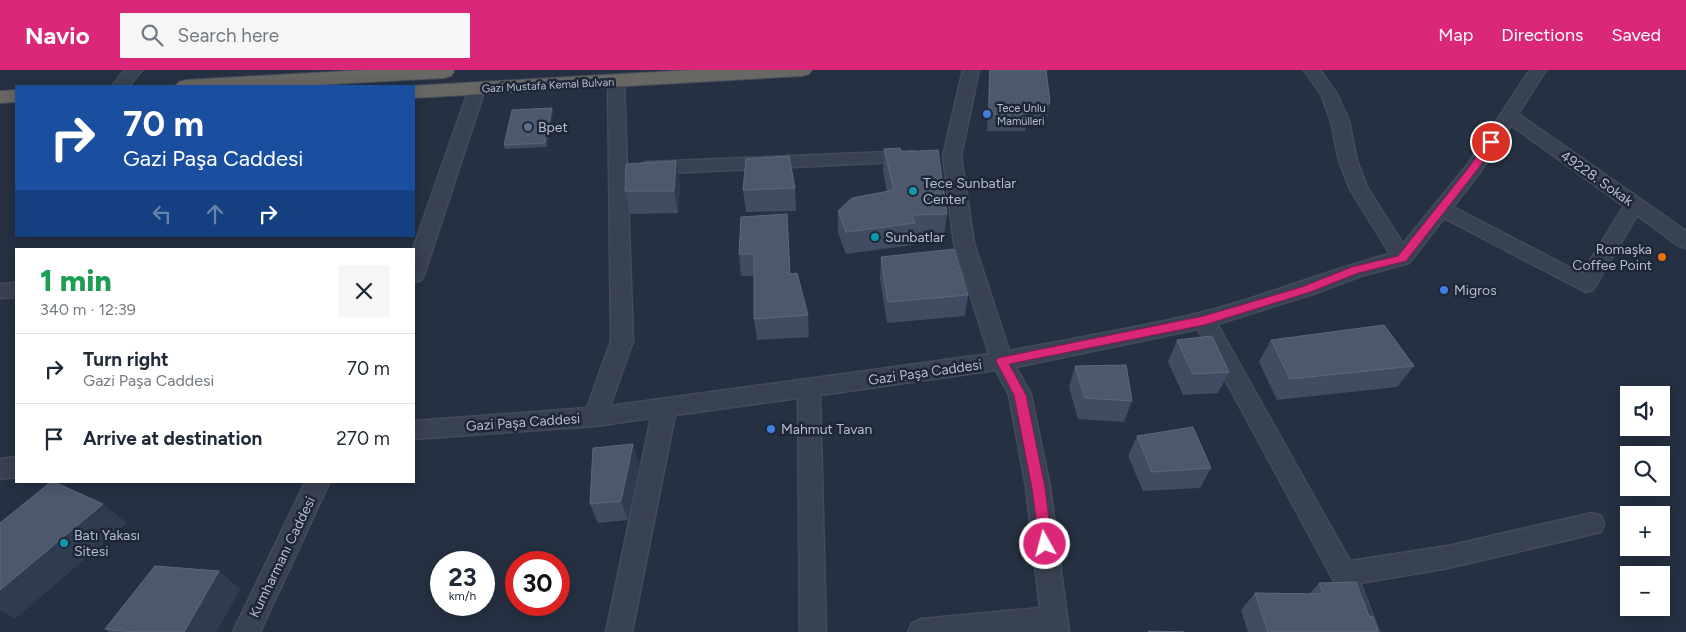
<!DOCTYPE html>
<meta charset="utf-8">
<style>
:root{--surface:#fff;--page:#f6f6f7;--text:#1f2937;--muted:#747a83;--line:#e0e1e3;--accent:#db2777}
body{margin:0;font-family:Figtree,sans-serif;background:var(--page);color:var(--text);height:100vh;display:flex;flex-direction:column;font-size:19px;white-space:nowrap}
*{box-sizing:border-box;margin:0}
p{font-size:16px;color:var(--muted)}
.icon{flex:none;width:28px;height:28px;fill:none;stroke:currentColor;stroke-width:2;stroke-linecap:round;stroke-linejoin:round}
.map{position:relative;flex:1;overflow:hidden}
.drawer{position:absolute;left:15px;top:178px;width:400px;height:235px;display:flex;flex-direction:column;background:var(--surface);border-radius:0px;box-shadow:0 2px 12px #0003}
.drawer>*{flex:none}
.banner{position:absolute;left:15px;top:15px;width:400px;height:152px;border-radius:0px;box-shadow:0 2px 12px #0003;background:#1a4fa0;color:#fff;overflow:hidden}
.fabs{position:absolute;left:1620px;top:316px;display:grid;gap:10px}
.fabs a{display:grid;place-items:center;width:50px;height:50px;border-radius:0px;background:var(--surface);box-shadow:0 2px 12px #0003;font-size:25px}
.speed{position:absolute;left:430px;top:481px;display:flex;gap:10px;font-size:25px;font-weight:700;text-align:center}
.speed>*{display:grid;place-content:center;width:65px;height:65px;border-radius:50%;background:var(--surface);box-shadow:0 2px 12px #0003;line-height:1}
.speed small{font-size:12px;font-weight:400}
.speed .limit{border:8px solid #d22;background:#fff;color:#111}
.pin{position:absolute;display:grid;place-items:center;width:42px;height:42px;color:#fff;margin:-21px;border:2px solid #fff;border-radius:50%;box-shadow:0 1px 5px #0007}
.me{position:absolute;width:55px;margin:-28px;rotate:353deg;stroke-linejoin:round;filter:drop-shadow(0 0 4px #0008)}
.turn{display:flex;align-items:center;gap:18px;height:105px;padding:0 25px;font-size:22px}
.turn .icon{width:65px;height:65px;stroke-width:2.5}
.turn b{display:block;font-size:35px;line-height:42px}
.lanes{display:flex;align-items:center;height:48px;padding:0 25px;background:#0003;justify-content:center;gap:25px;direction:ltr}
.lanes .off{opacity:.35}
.round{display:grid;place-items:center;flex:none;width:52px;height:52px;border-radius:0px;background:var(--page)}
.head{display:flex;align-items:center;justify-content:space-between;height:85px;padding:0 25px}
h1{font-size:30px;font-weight:800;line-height:38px;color:#1e9e55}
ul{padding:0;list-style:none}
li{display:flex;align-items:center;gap:15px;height:70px;padding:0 25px;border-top:1px solid var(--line)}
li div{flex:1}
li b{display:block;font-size:19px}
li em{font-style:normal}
header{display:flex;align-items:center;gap:30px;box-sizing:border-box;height:70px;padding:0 25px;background:var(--accent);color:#fff}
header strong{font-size:24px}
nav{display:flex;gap:28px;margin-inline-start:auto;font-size:18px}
.search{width:350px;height:45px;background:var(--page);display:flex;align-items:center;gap:12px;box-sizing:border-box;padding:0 18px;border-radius:0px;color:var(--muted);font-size:19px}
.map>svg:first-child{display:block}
</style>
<header>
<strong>Navio</strong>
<div class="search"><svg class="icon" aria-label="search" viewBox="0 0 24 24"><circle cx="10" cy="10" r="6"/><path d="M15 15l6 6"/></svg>Search here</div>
<nav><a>Map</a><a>Directions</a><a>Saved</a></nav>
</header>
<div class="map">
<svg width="1686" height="562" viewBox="0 0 1686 562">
<rect width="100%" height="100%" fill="#253042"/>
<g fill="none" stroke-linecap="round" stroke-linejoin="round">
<defs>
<path id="minor" d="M125,0H142L129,16H112Z
M963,0H979L961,86L974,173L1009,281C1074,268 1140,258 1204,242C1267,226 1327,200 1390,184L1350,119L1339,91L1331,51L1321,24L1304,0H1320L1337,24L1349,51L1357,91L1368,119L1403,174L1468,94L1530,0H1546L1518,44L1686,161V178L1679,176L1637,145L1593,220L1586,222L1444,148L1409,193L1361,206L1313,224L1217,254L1350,491L1448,476L1592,443L1601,446L1604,454L1601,462L1448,498L1360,513L1379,562H1353L1333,509L1198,259L1016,297L1031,325L1050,417L1069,562H908L912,553L921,549L1040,538L1026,417L1009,325L996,300L820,325L826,562H800L798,328L675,345L632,562H606L651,348L595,356L414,369V351L587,338L611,271L608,11L610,8H622L624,11L633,271L610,336L989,284L954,173L943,86ZM1511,55L1624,136L1582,204L1453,137L1480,102Z
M477,14L483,16L485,19L424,205L421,210L414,212L413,179L469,19L471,16Z
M912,81L918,83L921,87L918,91L647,104L641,102L638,98L641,94L647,92Z
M16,213V227L0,228V214Z
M16,387V407L0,409V389Z
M306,411H330L260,562H233Z"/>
<path id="trunk" d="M365,0H453L454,2L451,6L444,8L298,16H175L179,12L186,10Z
M691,0H812L809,4L802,6L414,28V16H411Z
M16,20V32L0,33V21Z"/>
</defs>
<use href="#minor" stroke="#434b5b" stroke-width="3"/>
<use href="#trunk" stroke="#444d5c" stroke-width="2"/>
<use href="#minor" fill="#394252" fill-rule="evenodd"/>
<use href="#trunk" fill="#686764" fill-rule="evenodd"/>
</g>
<path fill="#404c61" d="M989,0H1046L1050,32L1047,49L1041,57L1026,56L1025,61H987Z
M552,38L553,42L547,77L505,79L504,75Z
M884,79L901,82L947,144L944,166L913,167V175L846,184L838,163V141L887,122L883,101Z
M680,113L678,143L630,144L625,121Z
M795,118L796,141L746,142L743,120Z
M741,147L791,204L808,245L809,267L757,270L754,249V206H741L739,184Z
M881,187L968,225L965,246L887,253L880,209Z
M1177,270L1229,302L1218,323L1183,325L1168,292Z
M1271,270L1414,296L1397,317L1277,330L1259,292Z
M1075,296L1132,331L1124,352L1078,349L1069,317Z
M1137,366L1211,398L1200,418L1143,421L1128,386Z
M639,394L628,450L598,453L590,434Z
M1319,513L1369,546L1378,562H1248L1241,540L1255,523L1309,524Z
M240,519L216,562H109L105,559Z"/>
<path fill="#303b50" d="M1050,32L1047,49L1041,57L1044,40Z
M552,38L553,42L547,77L545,73Z
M676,91L680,113L678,143L674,121Z
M633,374L639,394L628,450L621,431Z
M103,434L127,453L15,549L0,540V520Z
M219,501L240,519L216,562H184Z"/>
<path fill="#4d586d" stroke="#5d687c" d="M990,0H1046L1050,32L1044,40L1029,39L1028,45L989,44Z
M552,38L545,73L504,75L512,40Z
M900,78L901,82L938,80L947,144L912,145L915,153L846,162L838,141L852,128L894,120L884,79Z
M789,86L795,118L743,120L746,89Z
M676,91L674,121H625L626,94Z
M787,144L790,204L797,203L808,245L754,249V184H739L741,147Z
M954,179L968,225L888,232L881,187Z
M1384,255L1414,296L1290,309L1271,270Z
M1212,266L1229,302L1193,304L1177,270Z
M1126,295L1132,331L1085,328L1075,296Z
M1193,357L1211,398L1152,402L1137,366Z
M633,374L621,431L590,434L593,378Z
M52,411L103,434L0,520V453Z
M155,496L219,501L184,562H134L105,559Z
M1356,512L1369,546L1373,547L1378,562H1268L1255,523L1323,524L1319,513Z
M1148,561L1184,562H1149Z"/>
<path fill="#db2777" stroke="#8e194d" d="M1491,69L1496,72L1477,100L1406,191L1358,203L1310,222L1204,255L1009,294L1026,325L1045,418L1052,474L1050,478L1045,480L1040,478L1032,418L1014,325L996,291L998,288L1204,246L1302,217L1352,197L1398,186L1470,96L1488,70Z"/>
<g fill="#3f7fe0" stroke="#1e2737" stroke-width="2">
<circle cx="987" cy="44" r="5"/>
<circle cx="1444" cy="220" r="5"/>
<circle cx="771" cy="359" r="5"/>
</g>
<circle fill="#5c6f8a" stroke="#1e2737" stroke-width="2" cx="528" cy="57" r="5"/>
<g fill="#0f9aa8" stroke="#1e2737" stroke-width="2">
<circle cx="913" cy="121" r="5"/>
<circle cx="875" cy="167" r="5"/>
<circle cx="64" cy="473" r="5"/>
</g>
<circle fill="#e8710a" stroke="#1e2737" stroke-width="2" cx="1662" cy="187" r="5"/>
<g text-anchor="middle" stroke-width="5" stroke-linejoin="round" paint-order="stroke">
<g font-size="11" fill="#b6bdcc" stroke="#1e2737">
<text transform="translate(548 15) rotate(-3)" y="4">Gazi Mustafa Kemal Bulvarı</text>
</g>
<g font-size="11" fill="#b6bdcc" stroke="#1e2737" text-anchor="start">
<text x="997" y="42">Tece Unlu<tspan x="997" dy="13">Mamülleri</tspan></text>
</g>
<g font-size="14" fill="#b6bdcc" stroke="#1e2737" text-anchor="start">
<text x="538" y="62">Bpet</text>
<text x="923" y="118">Tece Sunbatlar<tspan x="923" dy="16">Center</tspan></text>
<text x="885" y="172">Sunbatlar</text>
<text x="1652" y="184" text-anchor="end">Romaşka<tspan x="1652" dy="16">Coffee Point</tspan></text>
<text x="1454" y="225">Migros</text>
<text x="781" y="364">Mahmut Tavan</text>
<text x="74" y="470">Batı Yakası<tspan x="74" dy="16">Sitesi</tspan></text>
</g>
<g font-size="14" fill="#b6bdcc" stroke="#1e2737">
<text transform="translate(1597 108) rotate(35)" y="5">49228. Sokak</text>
<text transform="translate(925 302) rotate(-8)" y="5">Gazi Paşa Caddesi</text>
<text transform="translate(523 352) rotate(-4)" y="5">Gazi Paşa Caddesi</text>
<text transform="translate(282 487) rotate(-64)" y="5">Kumharmanı Caddesi</text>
</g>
</g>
</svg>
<div class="fabs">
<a><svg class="icon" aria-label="sound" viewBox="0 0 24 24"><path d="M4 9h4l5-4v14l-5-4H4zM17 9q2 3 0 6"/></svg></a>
<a><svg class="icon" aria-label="search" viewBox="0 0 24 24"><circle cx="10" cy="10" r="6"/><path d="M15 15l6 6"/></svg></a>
<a>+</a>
<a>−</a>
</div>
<div class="speed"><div>23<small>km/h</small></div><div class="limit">30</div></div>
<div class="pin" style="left:1491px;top:72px;background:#d93025"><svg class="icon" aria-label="arrive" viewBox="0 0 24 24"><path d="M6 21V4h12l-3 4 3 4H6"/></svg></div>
<svg class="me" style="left:1045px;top:474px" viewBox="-20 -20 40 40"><circle r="17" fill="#db2777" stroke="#fff" stroke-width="3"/><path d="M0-11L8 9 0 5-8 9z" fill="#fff"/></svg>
<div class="banner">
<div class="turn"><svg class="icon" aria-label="right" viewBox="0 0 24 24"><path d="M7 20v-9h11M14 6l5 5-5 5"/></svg><div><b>70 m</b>Gazi Paşa Caddesi</div></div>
<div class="lanes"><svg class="icon off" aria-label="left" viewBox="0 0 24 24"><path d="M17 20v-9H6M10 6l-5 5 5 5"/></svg><svg class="icon off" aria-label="ahead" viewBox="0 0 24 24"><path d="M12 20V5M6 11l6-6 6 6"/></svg><svg class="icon" aria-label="right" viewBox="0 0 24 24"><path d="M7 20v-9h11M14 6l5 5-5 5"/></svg></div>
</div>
<section class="drawer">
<div class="head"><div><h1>1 min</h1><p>340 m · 12:39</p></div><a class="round"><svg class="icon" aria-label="close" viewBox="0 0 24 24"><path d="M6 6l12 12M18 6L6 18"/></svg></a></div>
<ul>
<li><svg class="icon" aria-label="right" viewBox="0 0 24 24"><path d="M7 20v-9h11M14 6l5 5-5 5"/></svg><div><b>Turn right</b><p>Gazi Paşa Caddesi</p></div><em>70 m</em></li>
<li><svg class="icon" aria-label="arrive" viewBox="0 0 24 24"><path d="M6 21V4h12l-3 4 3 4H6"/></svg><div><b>Arrive at destination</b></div><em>270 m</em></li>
</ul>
</section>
</div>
